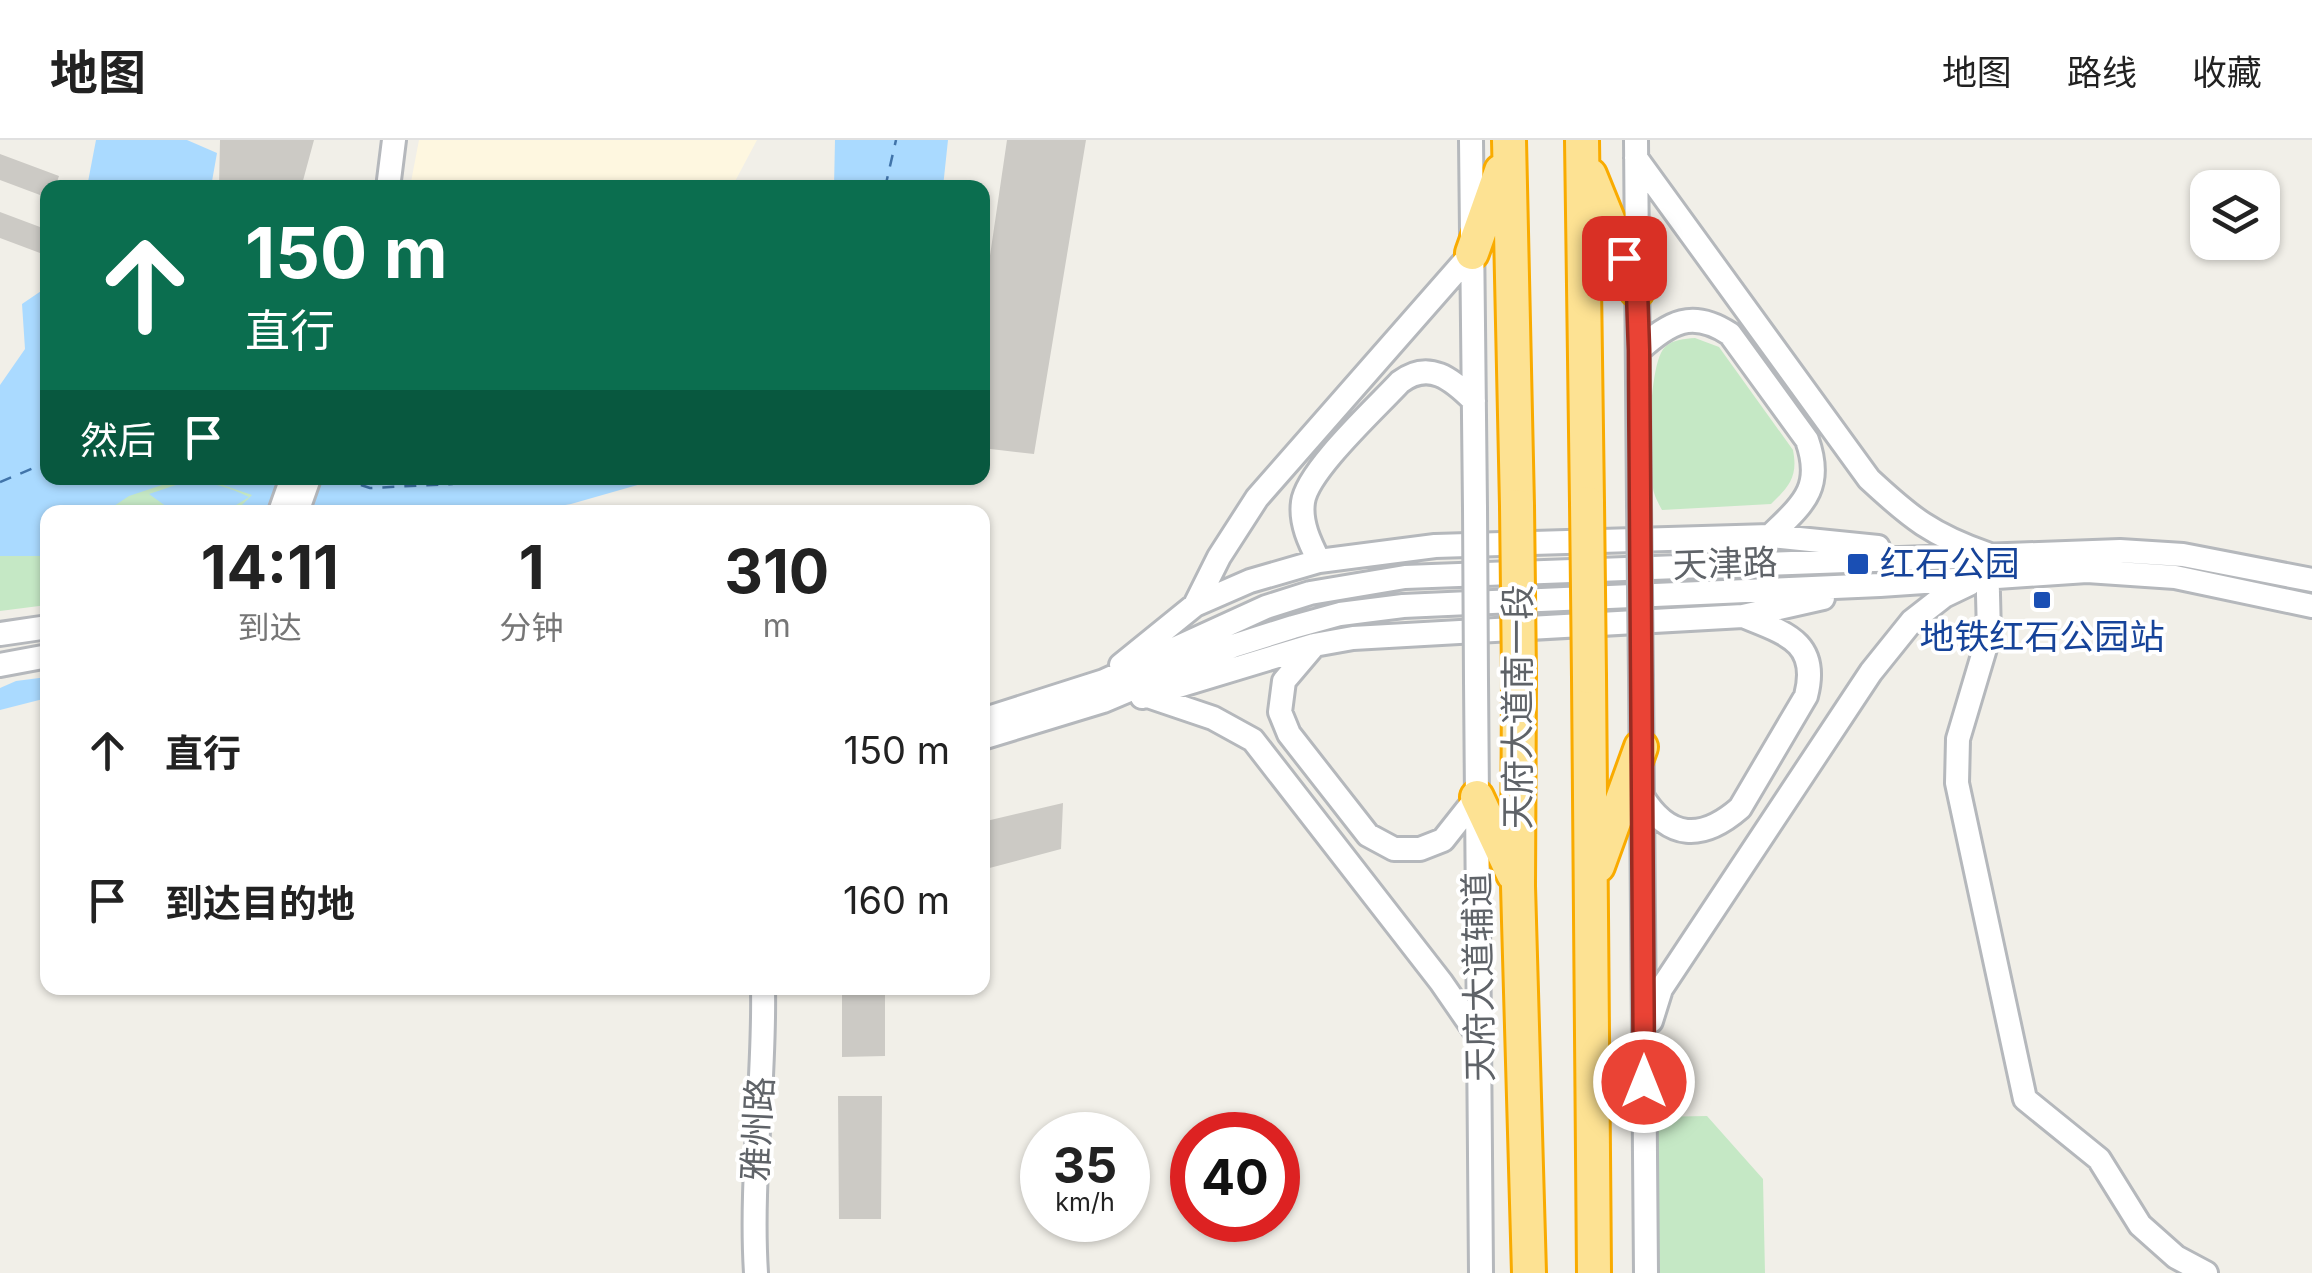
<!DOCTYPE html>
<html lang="zh">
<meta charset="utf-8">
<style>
:root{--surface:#fff;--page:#f6f6f6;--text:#222;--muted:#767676;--line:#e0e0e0}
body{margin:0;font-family:Inter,"Noto Sans SC",sans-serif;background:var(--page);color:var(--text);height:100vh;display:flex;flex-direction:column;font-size:38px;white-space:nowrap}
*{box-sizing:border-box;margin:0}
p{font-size:32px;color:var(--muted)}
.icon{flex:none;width:55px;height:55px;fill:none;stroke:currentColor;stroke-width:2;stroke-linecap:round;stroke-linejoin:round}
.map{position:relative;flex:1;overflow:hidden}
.panel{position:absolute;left:40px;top:365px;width:950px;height:490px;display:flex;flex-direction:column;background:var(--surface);border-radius:20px;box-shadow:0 2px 8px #0004}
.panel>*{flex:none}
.top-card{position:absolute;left:40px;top:40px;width:950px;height:305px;border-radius:20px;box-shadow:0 2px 8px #0004;background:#0b6e4f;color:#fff;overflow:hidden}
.controls{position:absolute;left:2190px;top:30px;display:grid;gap:20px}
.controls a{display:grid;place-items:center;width:90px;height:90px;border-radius:20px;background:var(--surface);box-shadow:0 2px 8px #0004;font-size:50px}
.speed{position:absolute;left:1020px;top:972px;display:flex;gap:20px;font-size:50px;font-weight:700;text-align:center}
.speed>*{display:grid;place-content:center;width:130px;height:130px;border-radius:50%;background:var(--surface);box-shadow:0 2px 8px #0004;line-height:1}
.speed small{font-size:25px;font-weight:400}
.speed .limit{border:15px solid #d22;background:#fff;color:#111}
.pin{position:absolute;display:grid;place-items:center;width:85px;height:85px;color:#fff;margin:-42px;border-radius:20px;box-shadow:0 5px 15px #0006}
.me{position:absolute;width:110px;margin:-55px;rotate:0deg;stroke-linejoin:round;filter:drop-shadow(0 0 8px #0008)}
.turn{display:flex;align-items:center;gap:35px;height:210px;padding:0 40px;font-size:45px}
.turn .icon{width:130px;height:130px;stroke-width:2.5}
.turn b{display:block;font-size:70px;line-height:85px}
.then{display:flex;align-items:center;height:95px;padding:0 40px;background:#0003;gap:20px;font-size:38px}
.eta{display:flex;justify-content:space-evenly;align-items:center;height:170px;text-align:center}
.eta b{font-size:60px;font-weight:700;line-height:70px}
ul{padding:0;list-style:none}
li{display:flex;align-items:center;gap:30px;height:150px;padding:0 40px}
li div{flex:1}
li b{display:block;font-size:38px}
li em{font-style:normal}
header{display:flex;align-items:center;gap:60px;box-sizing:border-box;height:140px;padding:0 50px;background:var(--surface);border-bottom:2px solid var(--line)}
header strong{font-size:48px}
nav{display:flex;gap:55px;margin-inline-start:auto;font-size:35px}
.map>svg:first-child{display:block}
</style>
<header>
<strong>地图</strong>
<nav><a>地图</a><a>路线</a><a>收藏</a></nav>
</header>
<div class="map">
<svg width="2312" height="1133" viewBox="0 0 2312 1133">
<rect width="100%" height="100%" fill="#f1efe8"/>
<path fill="#fef7e0" d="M419,0H757L732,47H410Z"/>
<path fill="#c5e8c5" d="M1695,198L1719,207L1793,310C1798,336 1790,346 1771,364L1662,370C1659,364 1654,356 1653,348C1648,324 1648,223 1665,207C1674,199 1684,199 1695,198Z
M160,338H247L269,341L258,372H74Z
M47,380V465L0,471V394Z
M1707,976L1763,1039L1765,1133H1655L1653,977Z"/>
<path fill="#aadaff" d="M96,0H187L217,13L211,47H87Z
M835,0H948L943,47H834Z
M47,147L48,338H662L571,364L526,372H306L241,366L252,355L205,339H180L129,356L105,372H48L47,427L43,416H0V245L25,209L22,164Z
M185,342C209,341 227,346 249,357L225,372H174L149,354Z
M47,537V558L0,570V548L16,541Z"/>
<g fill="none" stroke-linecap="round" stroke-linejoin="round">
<path stroke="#4174aa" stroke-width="2.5" stroke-dasharray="12 10" stroke-linecap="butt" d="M885,48L896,0
M340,338L370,348L452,344L473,338
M0,342L48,322"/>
</g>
<path fill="#cccac5" d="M220,0H314L301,48H219Z
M1007,0H1086L1034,314L982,308V170Z
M0,14L59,36L55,48H48V58L0,40Z
M0,72L48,90V116L0,98Z
M1063,663L1061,709L982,730V682Z
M842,848H885V916L842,917Z
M838,956H882L881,1079H839Z"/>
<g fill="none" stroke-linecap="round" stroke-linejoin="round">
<defs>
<path id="minor" d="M1471,0L1475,368
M1636,0L1639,364
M1636,18L1869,339C1911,378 1932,395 1987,414L1989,495L1958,599L1957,643L2025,959L2099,1019L2140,1085L2176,1117L2206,1133
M388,48L394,0
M1639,210C1670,182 1692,169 1730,194L1807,300C1824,348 1803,364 1770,396
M280,372L292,338
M297,372L309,338
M1319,421C1310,403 1300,383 1303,362C1307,331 1376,268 1400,242C1429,220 1452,239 1474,261
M1195,465L1219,417L1257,358L1472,113
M0,494L48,487
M1312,508L1284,541L1280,572L1289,594L1368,695L1394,709H1420L1443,700L1477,657
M0,525L48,516
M1121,525L1195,465L1250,441L1319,421L1435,406L1770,396L1878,407
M1641,538L1646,1133
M1476,541L1481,1133
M1148,556L1213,578L1253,600L1441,842L1479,897
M1142,557L1314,505L1353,498L1743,476L1823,458
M982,580L1104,541L1266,467L1310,453L1405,437L2120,411L2183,415L2312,440
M982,598L1103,561L1233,506L1293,487L1340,474L1403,466L1880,445L2087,431L2175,437L2312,466
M1642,656C1669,700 1702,701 1740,668L1806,556C1820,502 1785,493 1743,476
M1651,881L1661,849L1871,532L1912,481L1944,456L1969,444
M756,1133C750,1038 765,943 763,848"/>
<path id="highway" d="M1509,0L1517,366
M1582,0L1587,363
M1590,35L1637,151
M1472,113L1501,31
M1519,537L1518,746L1529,1133
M1589,537L1594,1133
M1477,657L1513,734
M1598,726L1641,607"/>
</defs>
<use href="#minor" stroke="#b5b8bc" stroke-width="28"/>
<use href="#highway" stroke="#f9ab00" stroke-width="38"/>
<use href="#minor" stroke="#fff" stroke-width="22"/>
<use href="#highway" stroke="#fde293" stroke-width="32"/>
<defs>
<path id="minor-bridge" d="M1639,364L1641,538
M1475,368L1476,541"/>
<path id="highway-bridge" d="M1587,363L1589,537
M1517,366L1519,537"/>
</defs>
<use href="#minor-bridge" stroke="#b5b8bc" stroke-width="28" stroke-linecap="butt"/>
<use href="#highway-bridge" stroke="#f9ab00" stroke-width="38" stroke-linecap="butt"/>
<use href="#minor-bridge" stroke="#fff" stroke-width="22"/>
<use href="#highway-bridge" stroke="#fde293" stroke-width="32"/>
</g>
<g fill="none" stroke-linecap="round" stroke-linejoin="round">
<defs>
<path id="route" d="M1624,118L1637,151L1639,210L1644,942"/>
</defs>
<use href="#route" stroke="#982c22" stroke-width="25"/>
<use href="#route" stroke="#ea4335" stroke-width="18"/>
</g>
<g fill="#1a4fb4" stroke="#fff" stroke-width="4">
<rect x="1846" y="412" width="24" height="24" rx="5"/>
<rect x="2032" y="450" width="20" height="20" rx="5"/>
</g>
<g text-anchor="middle" stroke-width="8" stroke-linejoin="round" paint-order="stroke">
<g font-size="35" fill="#5f6368" stroke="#fff">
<text transform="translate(1725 424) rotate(-2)" y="12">天津路</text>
<text transform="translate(1518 567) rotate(-90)" y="12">天府大道南一段</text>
<text transform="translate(1479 837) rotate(-91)" y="12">天府大道辅道</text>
<text transform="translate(758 989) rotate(-87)" y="12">雅州路</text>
</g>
<g font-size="35" fill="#164399" stroke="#fff" text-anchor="start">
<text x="1880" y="436">红石公园</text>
<text x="2042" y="509" text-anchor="middle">地铁红石公园站</text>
</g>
</g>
</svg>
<div class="controls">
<a><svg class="icon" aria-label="layers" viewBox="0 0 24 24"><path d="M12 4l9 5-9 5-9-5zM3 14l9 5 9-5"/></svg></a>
</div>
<div class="speed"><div>35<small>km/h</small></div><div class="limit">40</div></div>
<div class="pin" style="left:1624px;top:118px;background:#d93025"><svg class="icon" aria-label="arrive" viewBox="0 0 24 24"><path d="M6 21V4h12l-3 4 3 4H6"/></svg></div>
<svg class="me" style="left:1644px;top:942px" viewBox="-20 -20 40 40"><circle r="17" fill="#ea4335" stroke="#fff" stroke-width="3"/><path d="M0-11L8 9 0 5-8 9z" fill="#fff"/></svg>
<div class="top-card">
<div class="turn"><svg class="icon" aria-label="ahead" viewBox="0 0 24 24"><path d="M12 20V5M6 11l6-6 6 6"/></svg><div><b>150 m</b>直行</div></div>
<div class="then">然后<svg class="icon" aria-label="arrive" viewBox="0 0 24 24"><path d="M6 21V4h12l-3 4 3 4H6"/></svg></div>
</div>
<section class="panel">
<div class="eta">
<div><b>14:11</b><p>到达</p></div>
<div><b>1</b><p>分钟</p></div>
<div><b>310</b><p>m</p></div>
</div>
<ul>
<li><svg class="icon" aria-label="ahead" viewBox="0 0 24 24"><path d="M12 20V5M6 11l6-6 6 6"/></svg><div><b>直行</b></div><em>150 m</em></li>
<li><svg class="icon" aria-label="arrive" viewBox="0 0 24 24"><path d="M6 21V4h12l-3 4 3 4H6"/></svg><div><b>到达目的地</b></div><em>160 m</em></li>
</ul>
</section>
</div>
